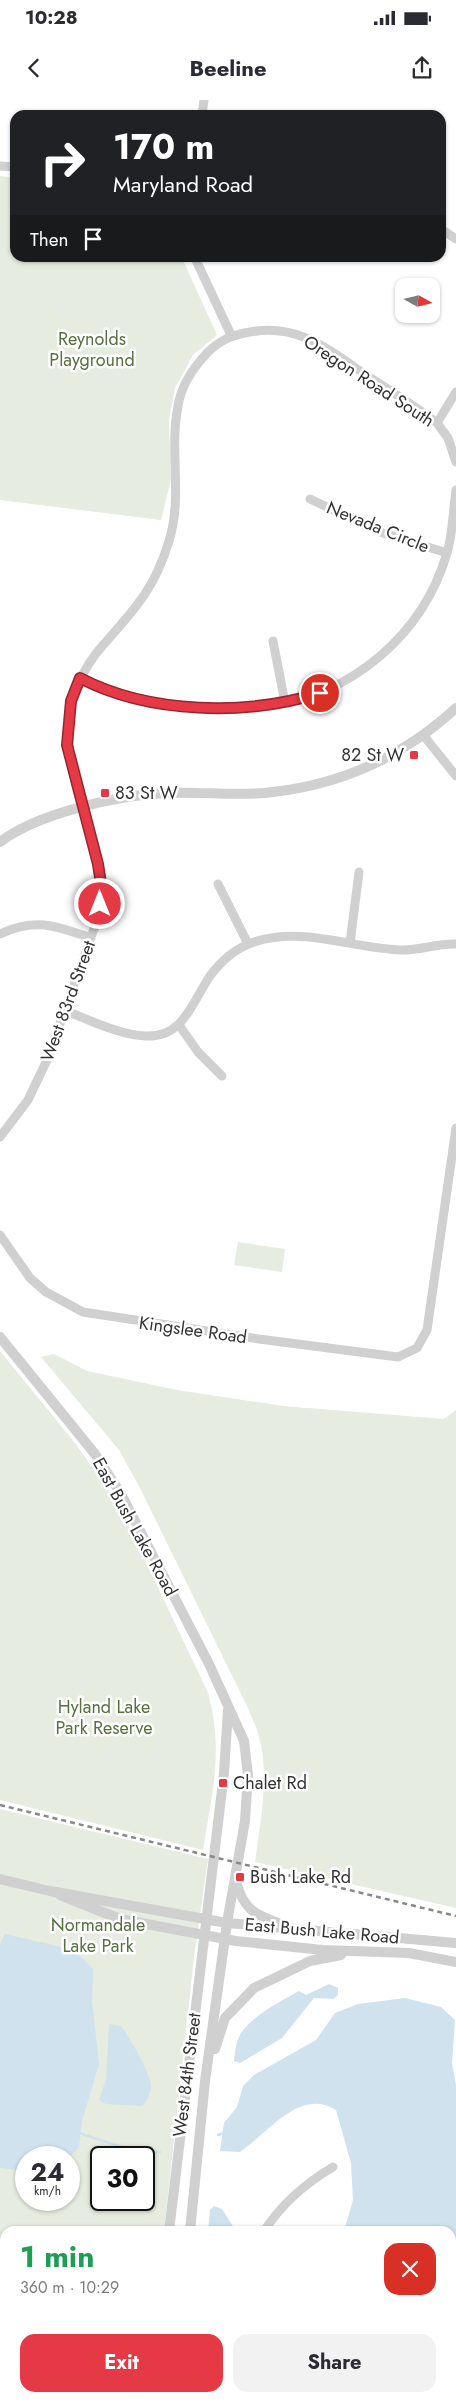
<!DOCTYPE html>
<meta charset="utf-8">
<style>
:root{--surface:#fff;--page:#f2f2f3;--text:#2b2b33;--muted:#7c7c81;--accent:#e63946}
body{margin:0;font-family:Jost,sans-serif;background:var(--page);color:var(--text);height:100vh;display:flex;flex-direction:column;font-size:19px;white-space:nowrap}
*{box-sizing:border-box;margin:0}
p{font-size:16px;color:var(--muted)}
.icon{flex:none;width:28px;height:28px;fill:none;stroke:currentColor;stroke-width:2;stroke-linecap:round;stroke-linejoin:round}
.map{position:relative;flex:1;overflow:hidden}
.panel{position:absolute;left:0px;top:2126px;width:456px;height:176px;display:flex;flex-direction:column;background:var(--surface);border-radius:15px 15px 0 0;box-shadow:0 1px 4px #0004}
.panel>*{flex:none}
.banner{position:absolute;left:10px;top:10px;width:436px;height:152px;border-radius:15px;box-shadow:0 1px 4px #0004;background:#202124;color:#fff;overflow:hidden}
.needle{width:32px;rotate:98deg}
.fabs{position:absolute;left:395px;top:178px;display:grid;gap:10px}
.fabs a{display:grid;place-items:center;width:45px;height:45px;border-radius:10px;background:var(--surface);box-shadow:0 1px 4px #0004;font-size:25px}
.speed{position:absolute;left:15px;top:2046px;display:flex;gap:10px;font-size:25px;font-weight:700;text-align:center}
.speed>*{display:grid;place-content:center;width:65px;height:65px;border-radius:50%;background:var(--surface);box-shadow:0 1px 4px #0004;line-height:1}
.speed small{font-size:12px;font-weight:400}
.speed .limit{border:2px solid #111;border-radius:8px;background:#fff;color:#111}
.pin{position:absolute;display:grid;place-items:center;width:42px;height:42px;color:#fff;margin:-21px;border:2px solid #fff;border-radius:50%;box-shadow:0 1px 5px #0007}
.me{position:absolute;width:55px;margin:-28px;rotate:0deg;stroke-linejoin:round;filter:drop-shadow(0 0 4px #0008)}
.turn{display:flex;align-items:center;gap:18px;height:105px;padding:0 20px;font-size:22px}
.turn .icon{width:65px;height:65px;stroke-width:2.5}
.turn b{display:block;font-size:35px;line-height:42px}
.then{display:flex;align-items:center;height:48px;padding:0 20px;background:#0003;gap:10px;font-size:19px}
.round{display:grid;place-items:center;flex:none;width:52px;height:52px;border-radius:15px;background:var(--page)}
.headline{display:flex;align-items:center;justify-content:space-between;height:85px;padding:0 20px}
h1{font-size:30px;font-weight:700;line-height:38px;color:#1e9e55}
.cta{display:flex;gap:10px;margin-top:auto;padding:10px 20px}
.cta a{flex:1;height:58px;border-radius:15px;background:var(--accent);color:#fff;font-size:20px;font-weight:700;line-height:58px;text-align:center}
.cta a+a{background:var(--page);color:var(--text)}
.status{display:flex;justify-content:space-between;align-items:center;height:35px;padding:0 25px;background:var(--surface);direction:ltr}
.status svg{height:14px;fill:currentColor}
header{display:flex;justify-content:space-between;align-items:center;height:65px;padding:0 20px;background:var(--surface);font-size:22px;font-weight:700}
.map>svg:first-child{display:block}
</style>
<div class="status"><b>10:28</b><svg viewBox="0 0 49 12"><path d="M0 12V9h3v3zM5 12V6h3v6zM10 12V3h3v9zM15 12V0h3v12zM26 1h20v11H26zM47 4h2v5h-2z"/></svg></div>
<header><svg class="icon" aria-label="back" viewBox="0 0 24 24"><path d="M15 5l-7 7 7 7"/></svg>Beeline<svg class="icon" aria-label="share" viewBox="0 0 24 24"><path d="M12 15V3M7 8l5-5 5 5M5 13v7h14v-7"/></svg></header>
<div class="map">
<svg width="456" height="2302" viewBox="0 0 456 2302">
<rect width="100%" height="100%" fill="#fff"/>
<path fill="#e6ecdf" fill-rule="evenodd" d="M0,76L15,78V158H182L217,235L193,255L175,288L169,320L171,380L161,420L0,400Z
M238,1142L285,1149L282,1172L234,1165Z
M0,1251L75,1343L120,1407L208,1593C224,1651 212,1693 203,1750L0,1700Z
M54,1254L87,1271L177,1290L283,1306L444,1319L456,1310V1808L255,1762C260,1725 270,1675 259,1637C257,1628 252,1618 248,1608L139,1386L119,1350L41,1257Z
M0,1709L208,1759L194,1858L164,2131H5V2298H126L124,2302H0ZM26,2058H69V2100H26ZM101,2058H144V2100H101Z"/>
<path fill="#cfe2ee" d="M5,1834L74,1850L93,1869L92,1901L99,1964L82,2021L79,2047L69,2058H26V2071L0,2068V1844Z
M329,1884L338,1888V1895L334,1899L314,1898L282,1938L240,1963L234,1961C235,1953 236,1942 240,1935C252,1915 280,1902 299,1891L306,1895Z
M405,1898L441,1907L455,1920L452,1963L456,1985V2217H451V2131H344L353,2100L351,2063L336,2010C300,1987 268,2033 240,2052L220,2051L224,2023L237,2007L243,1986L254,1975L316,1940L335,1913L358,1904Z
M109,1924L121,1926C129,1936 150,1973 151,1985C151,1994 147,2001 142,2006L106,2004L99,2000L106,1979Z
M214,2106L222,2109L236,2131H208L210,2110Z"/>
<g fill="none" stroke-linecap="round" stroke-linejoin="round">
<path stroke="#cfe2ee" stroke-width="2.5" d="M79,2033L140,2053L160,2052
M218,2035L224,2033"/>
<path stroke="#d0d0d0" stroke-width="9" d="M202,15L204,0
M0,66L15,67
M441,129L456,139
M195,158L231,235
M437,323L456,292
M310,399L380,432L447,453
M273,541L285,603
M79,579C122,600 165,605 211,607C230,607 249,609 268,606C352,595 423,535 447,453C453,433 453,411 456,390
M424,636L456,676
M218,784L248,844
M0,834C35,817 57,826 91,838
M350,843L359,772
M66,911C90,920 119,935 145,936C184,938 192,902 210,876C221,861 236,848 254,842C302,826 351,848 400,850C419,851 437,843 456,844
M179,925L198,952L222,976
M0,1037L28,1000L47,960L96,823C101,802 102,785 99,765C77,686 41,614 104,544C135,509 155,488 169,441C183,397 169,351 178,306C181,286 193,268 207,253C220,240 232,235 250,232C300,223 330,251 369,277C392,292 415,306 437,323L448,338L456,362
M0,1135L30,1178L46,1192L83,1212L259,1239L398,1257L417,1248L427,1230L456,1028
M264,2131C281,2105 306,2083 333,2067
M450,2298L451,2302
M417,2302V2298"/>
<path stroke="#d0d0d0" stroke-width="10" d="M0,742C38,713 119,695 166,693C202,691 238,697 273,692C343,684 404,656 456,608
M0,1237L95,1354L121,1394L209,1564L244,1641L248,1675L245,1721L227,1823L205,1981L190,2131
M0,1779L50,1791L227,1823L456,1843
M236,1782C244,1810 255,1815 281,1824
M60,1795L120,1819L236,1841L323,1850L409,1853L456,1862
M215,1949L225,1918L254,1888L310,1861L341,1855
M169,2131L224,1673L228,1610
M129,2302L132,2298
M155,2302L157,2298"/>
<path stroke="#888" stroke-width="2.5" stroke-dasharray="5 4" stroke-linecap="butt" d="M0,1705L456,1816"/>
</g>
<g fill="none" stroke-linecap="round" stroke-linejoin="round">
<defs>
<path id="route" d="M100,804L101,784L98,764L67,645L71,601L80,578C149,614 247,616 320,593"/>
</defs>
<use href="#route" stroke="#96252e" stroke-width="12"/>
<use href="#route" stroke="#e63946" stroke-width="9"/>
</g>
<g fill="#e63946" stroke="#fff" stroke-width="2">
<rect x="409" y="650" width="10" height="10" rx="2.5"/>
<rect x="100" y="688" width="10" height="10" rx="2.5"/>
<rect x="218" y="1678" width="10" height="10" rx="2.5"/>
<rect x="235" y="1772" width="10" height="10" rx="2.5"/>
</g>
<g text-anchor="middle" stroke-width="5" stroke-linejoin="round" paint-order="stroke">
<g font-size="18" fill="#56703f" stroke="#fff">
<text x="92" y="245">Reynolds<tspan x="92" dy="21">Playground</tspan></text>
<text x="104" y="1613">Hyland Lake<tspan x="104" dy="21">Park Reserve</tspan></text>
<text x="98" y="1831">Normandale<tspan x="98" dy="21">Lake Park</tspan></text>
</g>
<g font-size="18" fill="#333" stroke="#fff">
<text transform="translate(369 281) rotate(33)" y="6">Oregon Road South</text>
<text transform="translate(378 427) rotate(22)" y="6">Nevada Circle</text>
<text transform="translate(68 901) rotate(-70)" y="6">West 83rd Street</text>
<text transform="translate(193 1230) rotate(8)" y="6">Kingslee Road</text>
<text transform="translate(135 1427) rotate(61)" y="6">East Bush Lake Road</text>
<text transform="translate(322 1831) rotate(5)" y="6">East Bush Lake Road</text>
<text transform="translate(187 1975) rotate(-83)" y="6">West 84th Street</text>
</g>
<g font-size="18" fill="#333" stroke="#fff" text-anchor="start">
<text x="404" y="661" text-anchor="end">82 St W</text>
<text x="115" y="699">83 St W</text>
<text x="233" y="1689">Chalet Rd</text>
<text x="250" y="1783">Bush Lake Rd</text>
</g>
</g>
</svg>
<div class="fabs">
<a><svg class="needle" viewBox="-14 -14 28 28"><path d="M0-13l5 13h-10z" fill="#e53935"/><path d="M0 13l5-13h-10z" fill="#7c7c81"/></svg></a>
</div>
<div class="speed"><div>24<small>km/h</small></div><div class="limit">30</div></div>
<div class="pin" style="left:320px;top:593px;background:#d93025"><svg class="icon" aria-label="arrive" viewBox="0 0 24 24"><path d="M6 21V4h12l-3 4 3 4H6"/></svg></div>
<svg class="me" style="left:100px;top:804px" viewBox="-20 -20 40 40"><circle r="17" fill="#e63946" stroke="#fff" stroke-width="3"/><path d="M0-11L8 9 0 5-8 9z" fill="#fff"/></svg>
<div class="banner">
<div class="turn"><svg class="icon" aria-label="right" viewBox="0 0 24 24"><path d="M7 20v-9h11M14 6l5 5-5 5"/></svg><div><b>170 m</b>Maryland Road</div></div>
<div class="then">Then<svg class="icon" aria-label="arrive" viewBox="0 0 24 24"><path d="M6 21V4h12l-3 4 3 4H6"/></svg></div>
</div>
<section class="panel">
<div class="headline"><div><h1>1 min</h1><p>360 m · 10:29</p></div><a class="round" style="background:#d93025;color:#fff"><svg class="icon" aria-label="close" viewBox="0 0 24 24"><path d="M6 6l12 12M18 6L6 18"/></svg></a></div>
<div class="cta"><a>Exit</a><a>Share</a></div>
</section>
</div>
